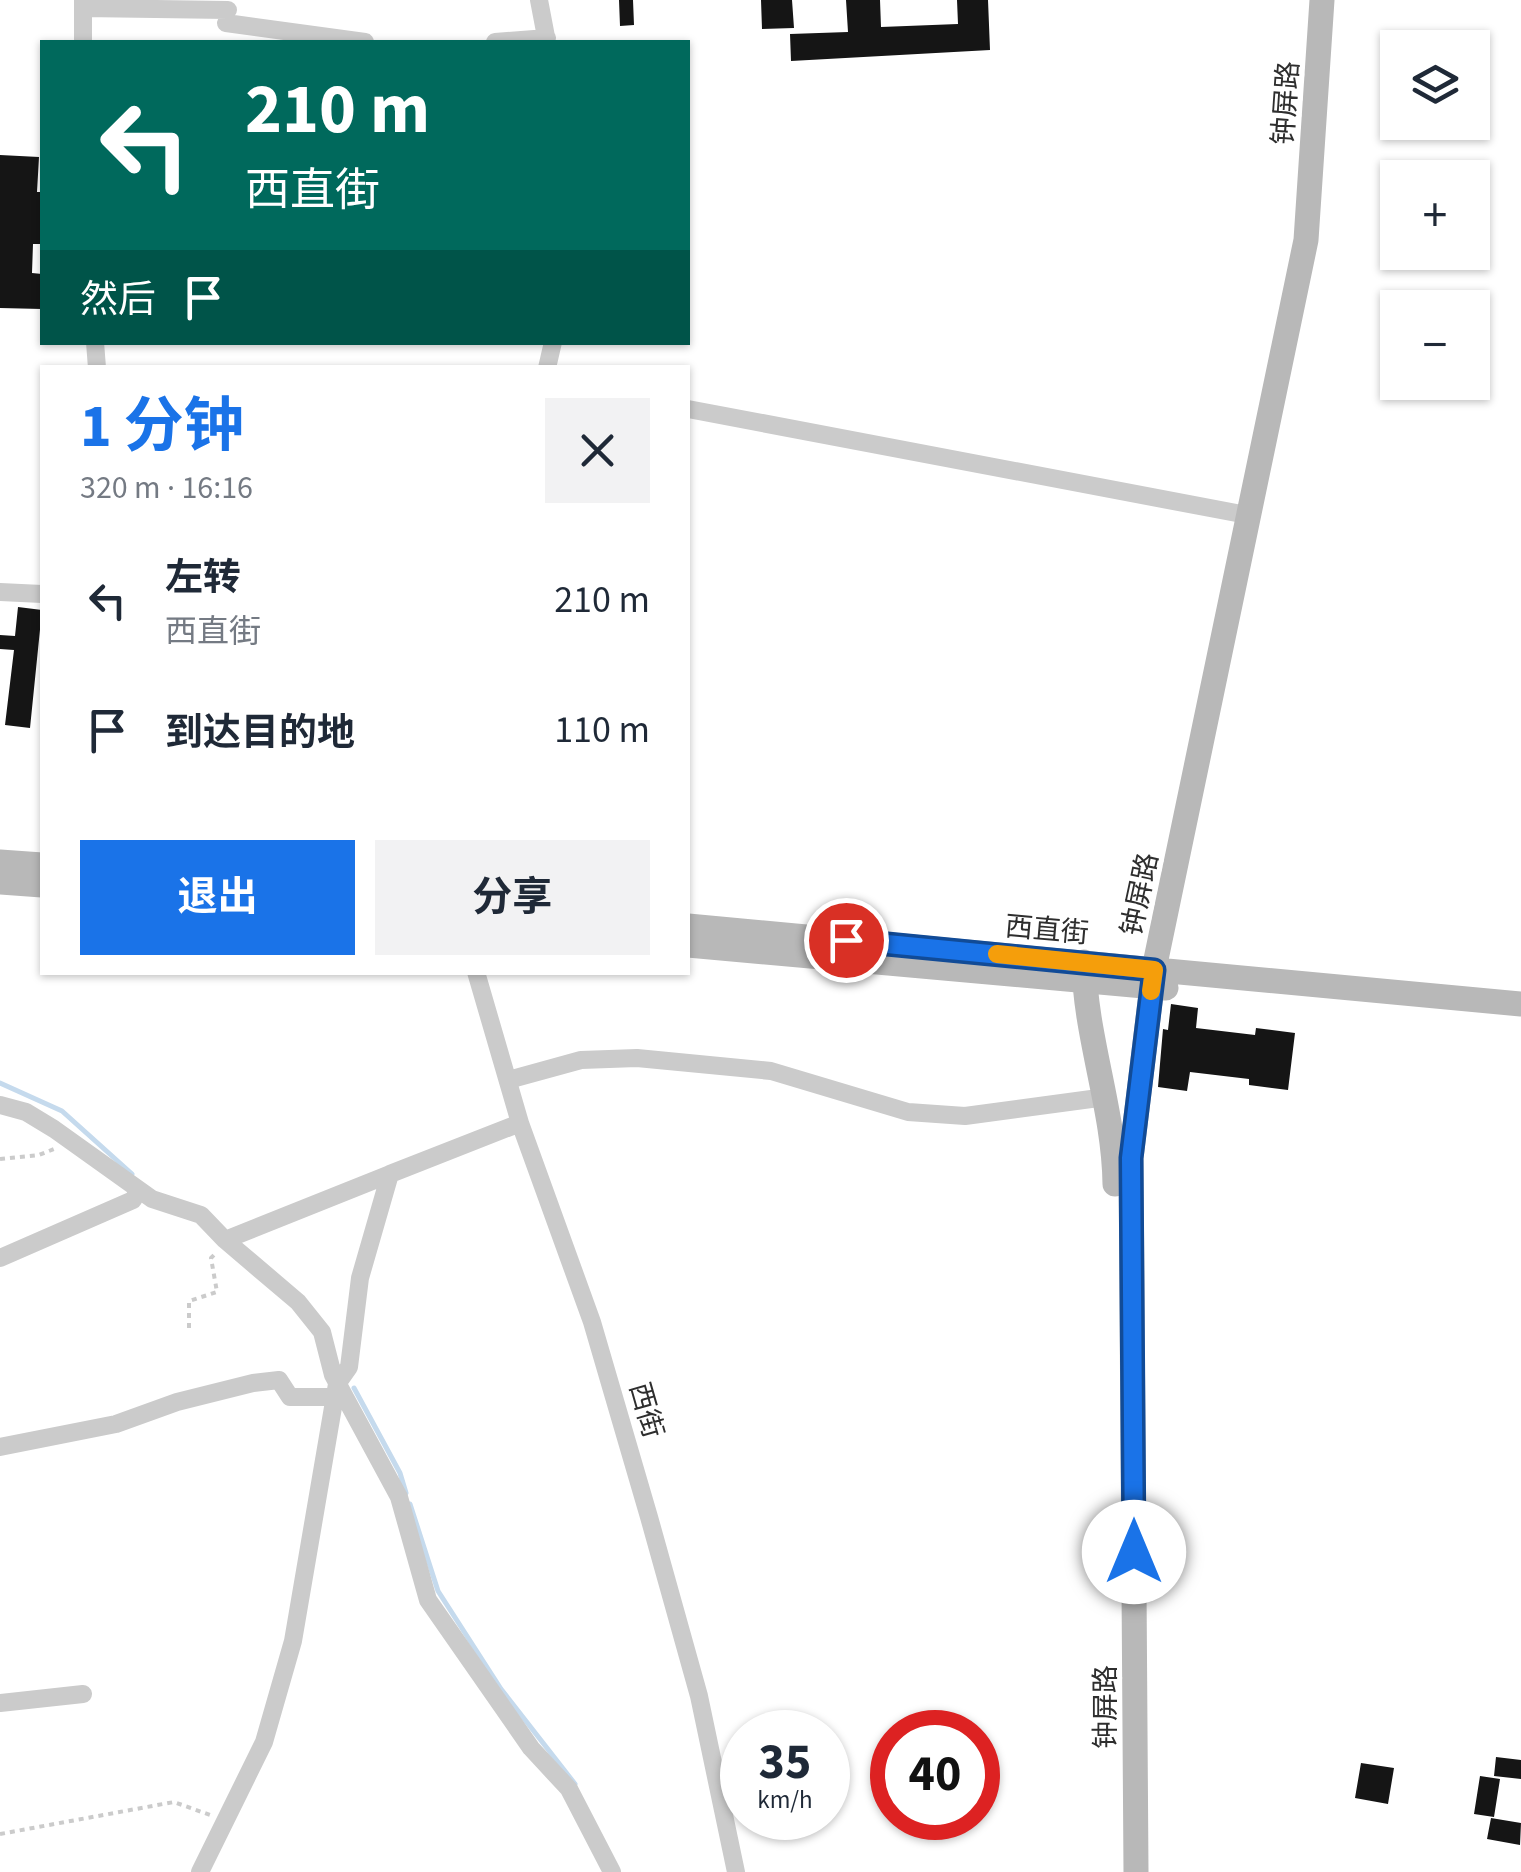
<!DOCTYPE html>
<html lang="zh">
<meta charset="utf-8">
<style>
:root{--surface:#fff;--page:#f2f2f3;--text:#1f2937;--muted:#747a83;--accent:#1a73e8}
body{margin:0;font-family:"Source Sans 3","Noto Sans SC",sans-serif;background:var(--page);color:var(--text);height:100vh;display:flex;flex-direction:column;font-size:38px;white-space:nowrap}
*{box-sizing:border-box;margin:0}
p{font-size:32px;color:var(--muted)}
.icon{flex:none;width:55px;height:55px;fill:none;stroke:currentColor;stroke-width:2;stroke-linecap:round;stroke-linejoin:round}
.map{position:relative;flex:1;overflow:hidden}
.drawer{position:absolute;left:40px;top:365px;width:650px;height:610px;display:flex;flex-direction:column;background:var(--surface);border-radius:0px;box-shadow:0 2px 8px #0004}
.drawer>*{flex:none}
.banner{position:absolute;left:40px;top:40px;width:650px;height:305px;border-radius:0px;box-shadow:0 2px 8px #0004;background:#00695c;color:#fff;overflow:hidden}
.buttons{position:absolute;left:1380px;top:30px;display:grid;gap:20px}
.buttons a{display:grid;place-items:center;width:110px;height:110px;border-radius:0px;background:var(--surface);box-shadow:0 2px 8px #0004;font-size:50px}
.speed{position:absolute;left:720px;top:1710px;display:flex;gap:20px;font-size:50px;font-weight:700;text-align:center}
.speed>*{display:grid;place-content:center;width:130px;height:130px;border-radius:50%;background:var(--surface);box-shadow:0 2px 8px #0004;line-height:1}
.speed small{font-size:25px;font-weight:400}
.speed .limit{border:15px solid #d22;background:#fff;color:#111}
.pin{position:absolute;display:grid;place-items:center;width:85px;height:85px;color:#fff;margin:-42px;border:5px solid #fff;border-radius:50%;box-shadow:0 2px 10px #0007}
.me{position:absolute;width:110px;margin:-55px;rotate:0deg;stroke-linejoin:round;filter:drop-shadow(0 0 8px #0008)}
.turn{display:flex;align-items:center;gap:35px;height:210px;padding:0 40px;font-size:45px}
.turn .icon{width:130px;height:130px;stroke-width:2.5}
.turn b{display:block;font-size:70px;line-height:85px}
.then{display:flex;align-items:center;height:95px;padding:0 40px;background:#0003;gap:20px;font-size:38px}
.round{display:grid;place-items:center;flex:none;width:105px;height:105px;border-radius:0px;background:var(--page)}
.overview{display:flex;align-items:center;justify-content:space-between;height:170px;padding:0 40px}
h1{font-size:60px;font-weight:700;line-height:75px;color:var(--accent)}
.action{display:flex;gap:20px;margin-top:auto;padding:20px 40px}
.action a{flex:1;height:115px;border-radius:0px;background:var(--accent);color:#fff;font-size:40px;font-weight:700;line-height:115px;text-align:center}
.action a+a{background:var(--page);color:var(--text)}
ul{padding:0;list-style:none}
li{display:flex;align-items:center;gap:30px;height:130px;padding:0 40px}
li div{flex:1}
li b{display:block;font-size:38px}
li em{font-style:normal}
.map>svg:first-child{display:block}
</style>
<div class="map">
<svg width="1521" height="1872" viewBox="0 0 1521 1872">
<rect width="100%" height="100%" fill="#fff"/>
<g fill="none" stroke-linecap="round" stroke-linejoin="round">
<path stroke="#c5daed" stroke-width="5" d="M0,1083L62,1111L132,1174
M354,1388L400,1473L406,1493
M410,1504L438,1591L501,1689L575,1784"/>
</g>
<path fill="#151515" d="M619,0H633L634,25L620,26Z
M761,0H792L794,28L762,29Z
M846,0H880L881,27L958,24L957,0H988L990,50L791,61L790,34L848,32Z
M0,155L39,157L37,192H42V244H33L32,273L42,274V309L0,308Z
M18,607L42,610L30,728L5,725L14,650L0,649V635L15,636Z
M1171,1004L1198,1008L1196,1028L1255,1035L1256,1028L1295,1033L1288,1090L1249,1085V1079L1190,1072L1187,1091L1158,1087L1163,1029L1168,1030Z
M1496,1757L1521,1760V1779L1494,1776Z
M1361,1763L1394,1768L1388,1804L1355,1798Z
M1480,1776L1500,1779L1494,1817L1474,1814Z
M1491,1818L1521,1823L1520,1845L1487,1839Z"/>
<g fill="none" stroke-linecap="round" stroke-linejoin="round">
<path stroke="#cbcbcb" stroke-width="4" stroke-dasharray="5 5" stroke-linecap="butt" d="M0,1159L39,1155L54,1149
M189,1328V1301L217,1292L211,1258L214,1255
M0,1834L174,1802L210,1815"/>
<path stroke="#cbcbcb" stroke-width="18" d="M83,0V42
M539,0L547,42
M83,8L228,10
M226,23L365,42
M495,42L547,38
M95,342L97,368
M547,368L553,342
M688,409L1247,515
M0,592L42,594
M476,972L520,1123L592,1322L649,1517L699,1696L736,1872
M508,1080L581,1060L637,1058L771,1071L908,1112L965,1116L1106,1097
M0,1105L26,1112L54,1129L152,1199L201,1215L225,1240L298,1302L322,1332L333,1375L399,1497L428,1600L531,1748L569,1789L612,1872
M225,1240L390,1174
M0,1258L133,1200L138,1191
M0,1447L116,1424L177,1402L253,1383L279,1380L290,1397H335
M0,1703L83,1694
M200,1872L264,1742L293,1641L337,1384L349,1367L360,1278L390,1174L520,1123"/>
<path stroke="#b8b8b8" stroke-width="25" d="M0,862L42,865
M0,882L42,885
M688,926L1521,1004
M688,945L1166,988
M1084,962C1085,1037 1114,1108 1115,1184
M1136,1872L1131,1158L1154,969L1306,240L1322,0"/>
</g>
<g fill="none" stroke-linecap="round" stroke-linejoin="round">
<defs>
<path id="route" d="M846,940L1154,970L1131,1158L1134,1552"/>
</defs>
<use href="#route" stroke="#114b97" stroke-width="25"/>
<use href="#route" stroke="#1a73e8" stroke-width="18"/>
<path stroke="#f59e0b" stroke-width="18" d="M997,954L1154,970L1151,991"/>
</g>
<g text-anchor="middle" stroke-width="10" stroke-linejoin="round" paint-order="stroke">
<g font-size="28" fill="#2e2e2e" stroke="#fff">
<text transform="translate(1285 103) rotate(-86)" y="10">钟屏路</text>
<text transform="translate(1139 894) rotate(-78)" y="10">钟屏路</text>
<text transform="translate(1047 929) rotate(5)" y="10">西直街</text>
<text transform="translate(647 1410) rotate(74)" y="10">西街</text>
<text transform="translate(1105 1707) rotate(-90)" y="10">钟屏路</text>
</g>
</g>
</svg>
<div class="buttons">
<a><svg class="icon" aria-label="layers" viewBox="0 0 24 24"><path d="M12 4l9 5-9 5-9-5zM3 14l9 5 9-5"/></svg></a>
<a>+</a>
<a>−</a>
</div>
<div class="speed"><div>35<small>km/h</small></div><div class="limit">40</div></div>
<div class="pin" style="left:846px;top:940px;background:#d93025"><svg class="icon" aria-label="arrive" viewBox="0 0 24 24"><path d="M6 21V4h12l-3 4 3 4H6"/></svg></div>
<svg class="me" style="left:1134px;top:1552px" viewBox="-20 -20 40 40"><circle r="19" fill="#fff"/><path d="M0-13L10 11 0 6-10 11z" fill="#1a73e8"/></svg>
<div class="banner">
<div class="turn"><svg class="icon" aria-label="left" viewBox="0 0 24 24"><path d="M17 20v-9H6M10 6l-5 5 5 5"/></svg><div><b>210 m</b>西直街</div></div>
<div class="then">然后<svg class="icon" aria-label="arrive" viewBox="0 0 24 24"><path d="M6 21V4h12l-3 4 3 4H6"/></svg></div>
</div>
<section class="drawer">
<div class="overview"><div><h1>1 分钟</h1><p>320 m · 16:16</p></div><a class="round"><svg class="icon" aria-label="close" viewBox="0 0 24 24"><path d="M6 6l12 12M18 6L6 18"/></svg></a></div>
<ul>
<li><svg class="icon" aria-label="left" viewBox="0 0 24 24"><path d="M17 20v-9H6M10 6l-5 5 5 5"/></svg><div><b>左转</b><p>西直街</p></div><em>210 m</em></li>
<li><svg class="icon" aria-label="arrive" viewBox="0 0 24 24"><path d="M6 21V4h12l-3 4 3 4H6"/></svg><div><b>到达目的地</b></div><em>110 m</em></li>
</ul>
<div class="action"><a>退出</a><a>分享</a></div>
</section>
</div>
